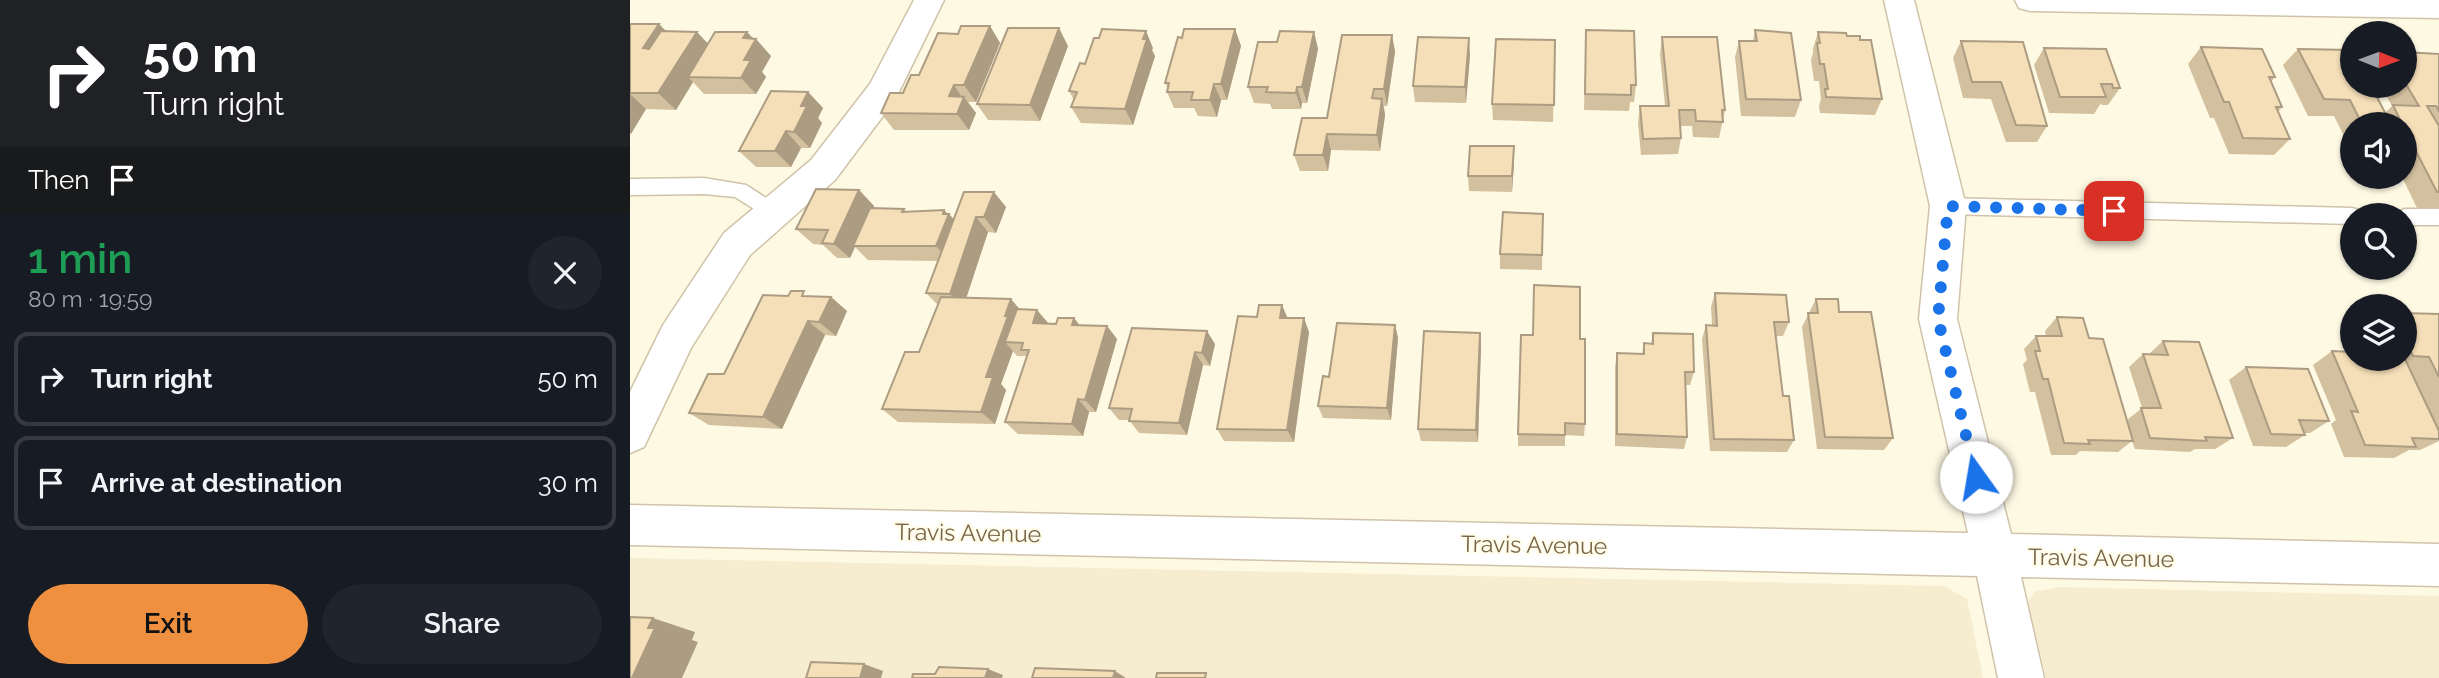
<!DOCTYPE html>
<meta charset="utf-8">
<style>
:root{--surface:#171b24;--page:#20242c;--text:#f1f3f6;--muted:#9ea1a6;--line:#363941;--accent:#ef9040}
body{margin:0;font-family:Raleway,sans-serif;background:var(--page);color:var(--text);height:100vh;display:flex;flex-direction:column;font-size:26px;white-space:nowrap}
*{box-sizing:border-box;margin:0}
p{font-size:23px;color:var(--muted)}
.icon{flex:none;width:38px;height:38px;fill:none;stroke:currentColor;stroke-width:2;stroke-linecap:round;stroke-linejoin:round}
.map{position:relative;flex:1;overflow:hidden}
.panel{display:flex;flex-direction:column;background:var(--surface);width:630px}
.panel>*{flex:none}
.hud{background:#202124;color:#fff;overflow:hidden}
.needle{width:46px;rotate:91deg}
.fabs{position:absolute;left:1710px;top:21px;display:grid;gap:14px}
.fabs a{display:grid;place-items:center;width:77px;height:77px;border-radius:50%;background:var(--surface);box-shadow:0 2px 5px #0004;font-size:35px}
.pin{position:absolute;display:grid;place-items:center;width:60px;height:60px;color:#fff;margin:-30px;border-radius:14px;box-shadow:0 4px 10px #0006}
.me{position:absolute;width:77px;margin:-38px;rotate:347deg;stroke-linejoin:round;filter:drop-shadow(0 0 5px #0008)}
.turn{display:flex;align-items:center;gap:24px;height:147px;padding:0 28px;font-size:32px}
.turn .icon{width:91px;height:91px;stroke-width:2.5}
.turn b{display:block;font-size:49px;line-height:60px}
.then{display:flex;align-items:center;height:66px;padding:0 28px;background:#0003;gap:14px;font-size:26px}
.round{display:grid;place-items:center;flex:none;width:74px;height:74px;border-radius:37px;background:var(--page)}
.headline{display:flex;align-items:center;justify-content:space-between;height:119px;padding:0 28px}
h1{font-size:42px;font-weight:600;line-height:52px;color:#1e9e55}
.primary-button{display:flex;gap:14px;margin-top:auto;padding:14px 28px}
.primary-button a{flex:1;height:80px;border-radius:42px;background:var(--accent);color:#111;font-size:28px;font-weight:600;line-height:80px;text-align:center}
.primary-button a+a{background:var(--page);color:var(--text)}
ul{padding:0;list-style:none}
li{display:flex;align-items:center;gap:21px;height:94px;margin:0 14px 10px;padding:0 14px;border:4px solid var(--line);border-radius:14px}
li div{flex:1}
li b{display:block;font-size:26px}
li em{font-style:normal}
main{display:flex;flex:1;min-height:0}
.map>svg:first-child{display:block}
</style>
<main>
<section class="panel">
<div class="hud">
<div class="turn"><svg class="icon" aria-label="right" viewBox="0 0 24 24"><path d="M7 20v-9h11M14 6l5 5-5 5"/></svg><div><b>50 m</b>Turn right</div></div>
<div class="then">Then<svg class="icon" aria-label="arrive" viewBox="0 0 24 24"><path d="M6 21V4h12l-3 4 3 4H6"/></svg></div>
</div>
<div class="headline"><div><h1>1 min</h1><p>80 m · 19:59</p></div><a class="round"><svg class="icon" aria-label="close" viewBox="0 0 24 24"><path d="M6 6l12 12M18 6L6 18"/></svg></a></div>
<ul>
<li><svg class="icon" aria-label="right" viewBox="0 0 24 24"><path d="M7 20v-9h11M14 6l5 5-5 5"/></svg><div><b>Turn right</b></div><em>50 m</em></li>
<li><svg class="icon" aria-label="arrive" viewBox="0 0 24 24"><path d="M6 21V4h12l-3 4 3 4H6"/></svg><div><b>Arrive at destination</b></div><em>30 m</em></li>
</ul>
<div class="primary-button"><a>Exit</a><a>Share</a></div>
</section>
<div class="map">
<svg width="1809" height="678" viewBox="0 0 1809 678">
<rect width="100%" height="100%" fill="#fef9e3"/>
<path fill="#f6edd1" d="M0,558L1314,586L1337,599L1353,678H0Z
M1429,587L1809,596V678H1416L1398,602L1404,592Z"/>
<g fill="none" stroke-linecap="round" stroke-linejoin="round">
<defs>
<path id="service" d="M74,178L116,185L150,207L153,213L150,219L143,221L105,197L74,194L0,195V179Z
M1318,198L1722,208L1729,210L1731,215H1722V224L1318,214L1311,211L1308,206L1311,201Z
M1774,209H1809V225H1774V215H1765Z"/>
<path id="minor" d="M284,0H314L265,100L205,180L120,255L61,348L14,447L0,453V392L33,325L94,233L181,160L240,84Z
M1254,0H1284L1336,206L1327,319L1381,534L1809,544V586L1391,577L1414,678H1368L1347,576L0,545V505L1338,533L1289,319L1300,206Z
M1385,0H1809V18L1400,11L1389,8Z"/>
</defs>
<use href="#service" stroke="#d0c3a9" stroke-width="3"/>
<use href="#minor" stroke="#d0c3a9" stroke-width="3"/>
<use href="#service" fill="#fff" fill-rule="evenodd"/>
<use href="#minor" fill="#fff" fill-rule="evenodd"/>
</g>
<path fill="#d3c09f" d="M0,25L36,31L78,43L117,32L141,56L132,72L136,77L126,94H74L63,82L46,110L16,109L0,134Z
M360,26L370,43L346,102H338L346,113L339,130H264L251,113L273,93L328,34Z
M605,29L611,46L597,100H591L587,117L568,116L564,108H544L537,92L538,88L535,83L552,38Z
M956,30L1006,85L1004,102H1000L999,111L954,110Z
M1125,30L1171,100L1165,117L1111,116L1105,57L1109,41H1123Z
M684,32L688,49L677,103H672L671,109H642L640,104L624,103L618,87L647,42Z
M1188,32L1217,36L1230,40L1252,99L1245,115L1190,113L1189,106L1191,99L1189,81H1184L1181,60L1183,53V49Z
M762,35L765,52L757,106H754L755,115L750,151L701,150L698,171H670L664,155L697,118Z
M1032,37L1095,110L1089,138L1063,137L1062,126H1050L1051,138L1048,154L1011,155L1008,123L1010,106H1035L1030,54Z
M925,40L923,122L863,120L862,104Z
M1331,41L1417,126L1407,142H1376L1361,99L1333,98L1323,58Z
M438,46L410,121L358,120L347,104Z
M1571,47L1645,77L1641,82L1652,107L1648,112L1660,139L1644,155L1599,154L1584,118H1580L1558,64Z
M523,48L522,50L525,56L503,125L451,123L441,107L444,100L439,91L455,64Z
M1414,48L1490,88L1478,105H1472L1471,103L1464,114L1419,113L1404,65Z
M1668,49L1755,113L1762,106L1751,86H1774V52L1809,54V208H1787L1772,177H1774V124H1722V136H1714L1704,116H1678L1653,65Z
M840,55L836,103L785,102L783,86Z
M178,92L193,108L188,118L192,123L180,148H171L161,167H126L109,151Z
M884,146V162L882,192L839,191L838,176Z
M229,190L244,206L243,208L274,209L277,212L314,210L324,219L376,207L366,233L358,232L336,298L390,310L419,324H426L444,318L449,325L477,326L487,339L466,412H459L453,436L388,434L375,422L397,356H387L383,351L371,384L376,390L365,424L268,422L252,409L289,352L308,305L296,293L308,261L238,260L225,247L220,258H207L193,245L183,244L166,229Z
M913,214L912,270L870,269V254Z
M1085,293L1159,322L1153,336H1146L1153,396L1164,440L1157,452L1080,451L1072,339L1076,325H1082L1081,307Z
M181,296L201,297L217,311L206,336L195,335L152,429L79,425L59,413Z
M1186,299L1209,312L1263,438L1254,450L1187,449L1172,327Z
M1774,313L1809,314V441L1790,450H1779L1764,458L1714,457L1701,424L1706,420L1683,365L1702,351L1774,359Z
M1427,317L1459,338L1497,420L1512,408L1499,367L1513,354H1519L1533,341L1603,438L1585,449H1565L1560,452L1505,449L1502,441L1488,452L1450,451L1446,455H1421L1405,392H1400L1393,364L1397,360L1394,349L1406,336H1416L1415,331Z
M658,318L679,332L664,442L594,441L587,429Z
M765,325L768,338L761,420L693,418L688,406Z
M502,328L585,344L580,366L573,365L557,435L509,433L499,420H489L479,408Z
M850,333L851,346L848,442L791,441L788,429Z
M1023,333L1064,372L1060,385H1056L1057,437L1054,449L985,446V367L987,353L1012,354L1014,343L1021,344Z
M950,339L955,424L954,436L935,435V446H888V434Z
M1616,367L1699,421L1680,433H1674L1675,435L1656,447L1623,446L1599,380Z"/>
<path fill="#ac9c82" d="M29,24L46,41L30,65L13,48Z
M360,26L370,43L346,102L334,85Z
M429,28L438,46L410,121L400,105Z
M605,29L611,46L597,100L591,84Z
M516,31L523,48L522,50L525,56L503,125L495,109Z
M67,32L83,49L58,77L63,82L46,110L28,93Z
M117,32L125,41L126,39L141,56L132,72L136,77L126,94L111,78L114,60L113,38Z
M684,32L688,49L677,103L672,87Z
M762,35L765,52L757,106L754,89Z
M839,38L840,55L836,103L835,87Z
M584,84L591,100L587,117L580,100Z
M324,85L333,99L334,97L346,113L339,130L327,114L319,96Z
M667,87L672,103L671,109L666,93Z
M178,92L193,108L188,118L192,123L180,148L164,132L171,106Z
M0,94L16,109L1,134L0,133Z
M752,99L755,115L750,151L747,135Z
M156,131L171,148L161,167L145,151Z
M697,134L701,150L698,171L693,155Z
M884,146V162L882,192V176Z
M229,190L244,206L226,246H223L225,247L220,258L204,244Z
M364,192L376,207L366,233L354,217Z
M314,210L318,215L319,214L332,229L319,261L306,246Z
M346,217L358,232L333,308L320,294Z
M201,297L217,311L206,336L189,322Z
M381,299L393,313L375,342L383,351L371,384L376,390L365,424L351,412L356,377Z
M652,305L658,319L650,318Z
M407,310L419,324L403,323Z
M444,318L455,332L442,325Z
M674,318L679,332L664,442L657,430Z
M178,321L195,335L152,429L133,417Z
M765,325L768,338L761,420L757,408Z
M477,326L487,339L466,412L455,400Z
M577,331L585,344L580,366L572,353Z
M850,333L851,346L848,442L846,430Z
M565,352L573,365L557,435L549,423Z
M448,399L459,412L453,436L442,424Z
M23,618L65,632L62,640L68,642L52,678H2L18,628Z
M234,664L253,671L251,678H230Z
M358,669L373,675L372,678H355Z
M485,671L496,678H483Z"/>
<path fill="#f5dfb9" stroke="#ac9c82" stroke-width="2" d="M1,24H29L13,48L19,49L31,31L67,32L28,93H0V25Z
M331,26H360L334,85H324L319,96L334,97L327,114L251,113L260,93H273L281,75H289L308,33L328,34Z
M378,28H429L400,105L347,104Z
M472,29L516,31L513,39H517L495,109L441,107L447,92L439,91L450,63L455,64L464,38H469Z
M554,29H605L591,84H584L580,100H561L563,92H537L539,83H535L548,37L552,38Z
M956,30L1004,31L1006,85H1001V95L955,94Z
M1125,30L1161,33L1171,100L1116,99L1109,41H1127Z
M650,31L684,32L672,87H667L666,93L636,92L638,87H618L628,42H647Z
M85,32H117L113,38L126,39L114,60H121L111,78L58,77Z
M1188,32L1216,33L1217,36H1230V40H1241L1252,99L1196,97L1195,89H1198L1194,64H1190L1187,43H1190Z
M712,35H762L754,89H744L742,98L752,99L747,135L697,134L693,155H664L672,118H697Z
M788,37L839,38L835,87L783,86Z
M1032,37H1087L1095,110H1092L1093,122L1066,121L1065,110H1049L1051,138L1013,139L1010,106H1039Z
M866,39L925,40L924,105L862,104Z
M1331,41L1393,42L1417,126L1386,125L1371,82H1342Z
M1571,47L1632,49L1645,77H1639L1652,107H1646L1660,139L1613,138L1599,102H1594Z
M1414,48L1476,49L1490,88H1483L1482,84H1471L1476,97H1430Z
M1668,49L1722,50V86H1741L1759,120H1730L1720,100L1694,99Z
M1774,52L1809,54V111L1806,106H1797L1809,126V192H1807L1774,128V124H1772L1763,105L1789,106L1774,81Z
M141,91L178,92L171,106H177L164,132L156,131L145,151H109Z
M840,146H884L882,176H838Z
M186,189L229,190L204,244L192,243L198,230L166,229Z
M334,192H364L354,217H346L320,294L296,293Z
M240,208L274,209L272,212L314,210L313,214H319L306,246H223Z
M873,212L913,214L912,255L870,254Z
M904,285L950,287V339H955V424L935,423V435L888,434L891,335H903Z
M161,291H174L172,296L201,297L189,322L178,321L133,417L59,413L78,374H94L133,295L158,296Z
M1085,293L1156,295L1159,322H1144L1153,396H1159L1164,440L1084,439L1076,325L1087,326Z
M311,297L381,299L375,316H378L356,377H363L351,412L252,409L275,352H289Z
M1186,299H1208L1209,312H1241L1263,438L1195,437L1178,313H1188Z
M629,305H652L650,318H674L657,430L587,429L608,316L627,317Z
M387,309L407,310L403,323L426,324L428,318H444L442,325L477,326L455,400L448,399L442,424L375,422L399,350H391L393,343L375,342Z
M1774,313L1809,314V377L1799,357L1783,356L1774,338Z
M1427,317L1453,318L1459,338L1473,339L1503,441L1458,440L1460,444L1434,443L1418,379H1413L1405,351H1410L1406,336H1432Z
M707,323L765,325L757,408L688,406L693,376L699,377Z
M502,328L577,331L572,353L565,352L549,423L499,421L502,409L479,408Z
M794,331L850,333L846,430L788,429Z
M1023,333L1063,334L1064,372H1055L1057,437L987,434V353L1014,354V343L1023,344Z
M1533,341L1569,342L1603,438L1575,437L1577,441L1520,438L1511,408H1531L1513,354L1538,355Z
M1702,351L1722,352V359H1774V357L1809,431V439L1782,438L1786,447L1735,445L1721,411L1728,412Z
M1616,367L1678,369L1699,421L1669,420L1675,435L1641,434Z
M0,617L23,618L18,628H25L2,678H0Z
M181,662L234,664L230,678H176Z
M309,667L358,669L355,678H282L283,674H305Z
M405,668L485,671L483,678H402Z
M527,673H576L575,678H526Z"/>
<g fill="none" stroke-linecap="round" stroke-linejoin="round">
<path stroke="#1a73e8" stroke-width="12" stroke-dasharray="0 21.6" d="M1346,477L1308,319L1318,206L1484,211"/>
</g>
<g text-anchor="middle" stroke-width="5" stroke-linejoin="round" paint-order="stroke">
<g font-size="23" fill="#776447" stroke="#fffceb">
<text transform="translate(338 533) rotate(1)" y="8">Travis Avenue</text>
<text transform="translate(904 545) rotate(1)" y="8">Travis Avenue</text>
<text transform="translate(1471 558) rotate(1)" y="8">Travis Avenue</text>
</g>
</g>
</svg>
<div class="fabs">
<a><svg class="needle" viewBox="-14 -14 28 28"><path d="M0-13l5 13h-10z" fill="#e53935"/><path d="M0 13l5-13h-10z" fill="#9ea1a6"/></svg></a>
<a><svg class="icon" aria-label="sound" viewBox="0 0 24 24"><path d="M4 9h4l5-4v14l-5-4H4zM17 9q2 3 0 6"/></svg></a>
<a><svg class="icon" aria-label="search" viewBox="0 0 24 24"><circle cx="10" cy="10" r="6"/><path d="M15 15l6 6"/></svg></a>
<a><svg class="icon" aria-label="layers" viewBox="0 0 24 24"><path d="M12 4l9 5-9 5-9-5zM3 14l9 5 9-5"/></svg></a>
</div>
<div class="pin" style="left:1484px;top:211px;background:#d93025"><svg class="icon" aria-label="arrive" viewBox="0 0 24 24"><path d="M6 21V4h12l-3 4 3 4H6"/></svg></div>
<svg class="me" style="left:1346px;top:477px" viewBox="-20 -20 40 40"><circle r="19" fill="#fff"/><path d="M0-13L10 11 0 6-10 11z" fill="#1a73e8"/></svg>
</div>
</main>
